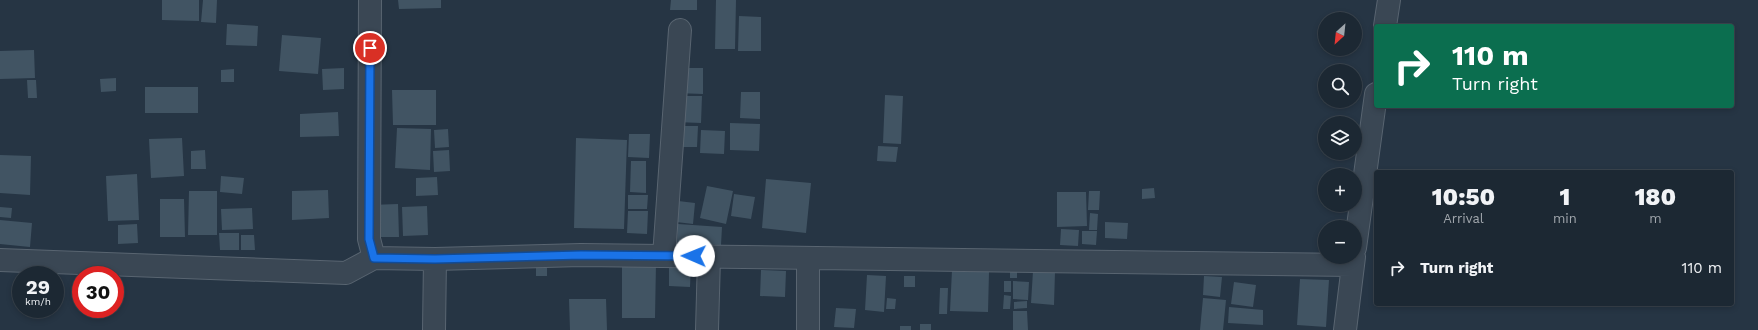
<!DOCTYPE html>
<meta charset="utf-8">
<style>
:root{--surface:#1c2833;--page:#29343f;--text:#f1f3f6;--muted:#a0a6ac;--line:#3a444e}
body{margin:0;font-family:"Work Sans",sans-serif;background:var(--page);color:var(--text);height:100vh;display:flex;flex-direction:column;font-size:15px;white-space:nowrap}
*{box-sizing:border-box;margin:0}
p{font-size:13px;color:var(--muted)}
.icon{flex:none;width:22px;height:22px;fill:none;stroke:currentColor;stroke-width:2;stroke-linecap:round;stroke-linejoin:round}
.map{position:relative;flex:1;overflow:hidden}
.drawer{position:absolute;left:1374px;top:170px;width:360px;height:136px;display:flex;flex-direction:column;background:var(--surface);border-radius:4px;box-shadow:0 2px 6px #0003,0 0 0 1px var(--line)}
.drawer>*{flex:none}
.hud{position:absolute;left:1374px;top:24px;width:360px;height:84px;border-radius:4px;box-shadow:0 2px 6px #0003,0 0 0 1px var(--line);background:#0b6e4f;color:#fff;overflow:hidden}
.needle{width:26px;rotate:207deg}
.tools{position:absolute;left:1318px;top:12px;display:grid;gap:8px}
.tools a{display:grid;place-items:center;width:44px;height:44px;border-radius:50%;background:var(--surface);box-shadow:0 2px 6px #0003,0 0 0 1px var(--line);font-size:20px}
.speed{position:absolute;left:12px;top:266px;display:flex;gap:8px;font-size:20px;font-weight:700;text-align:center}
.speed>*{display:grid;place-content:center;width:52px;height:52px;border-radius:50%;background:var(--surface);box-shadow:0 2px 6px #0003,0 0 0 1px var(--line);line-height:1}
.speed small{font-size:10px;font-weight:400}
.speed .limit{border:6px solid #d22;background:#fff;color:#111}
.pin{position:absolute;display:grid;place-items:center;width:34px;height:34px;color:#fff;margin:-17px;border:2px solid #fff;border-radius:50%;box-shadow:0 1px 4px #0007}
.me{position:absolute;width:44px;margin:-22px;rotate:271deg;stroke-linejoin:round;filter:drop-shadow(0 0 3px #0008)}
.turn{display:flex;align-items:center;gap:14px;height:84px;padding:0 12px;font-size:18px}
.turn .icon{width:52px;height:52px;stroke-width:2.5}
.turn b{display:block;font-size:28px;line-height:34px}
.eta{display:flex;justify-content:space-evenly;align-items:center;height:68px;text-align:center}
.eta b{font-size:24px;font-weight:800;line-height:28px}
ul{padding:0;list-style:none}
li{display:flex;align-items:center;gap:12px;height:60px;padding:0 12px}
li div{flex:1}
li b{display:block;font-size:15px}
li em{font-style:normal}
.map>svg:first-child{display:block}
</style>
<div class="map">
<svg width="1758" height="330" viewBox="0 0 1758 330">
<rect width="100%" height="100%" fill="#263544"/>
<path fill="#415463" d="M162,0H199V21L162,20Z
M203,0H217L216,23L201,22Z
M398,0H441V8L399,9Z
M671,0H697V10H670Z
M716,0H736L735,49H715Z
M739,16L761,17V51H738Z
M227,24L258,26L257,46L226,45Z
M282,35L321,38L318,74L279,71Z
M34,50L35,78L0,79V51Z
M344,68V89L323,90L322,69Z
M677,68H703V94L676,93Z
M234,69V82H221V70Z
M116,78V91L101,92L100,79Z
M27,80H36L37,98H28Z
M145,87H198V113H145Z
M392,90H436V125H393Z
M741,92H760V119L740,118Z
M885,95L903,96L901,144L883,143Z
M676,96H702L701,123L676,122Z
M338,112L339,136L300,137V114Z
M730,123L760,124L759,151L730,150Z
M677,126H698L697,147H677Z
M397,128L431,129L430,170L395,168Z
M448,129L449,147L435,148L434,130Z
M701,130L725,131L724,154L700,153Z
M629,134H650L649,158L628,157Z
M182,138L184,176L151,178L149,139Z
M576,138L627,140L624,229L574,228Z
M878,146L898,147L896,162L877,161Z
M205,150L206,169H191V151Z
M449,150L450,171L434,172L433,151Z
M0,155L31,156L30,195L0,193Z
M631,161H646V193L630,192Z
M137,174L139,220L108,221L106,176Z
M221,176L244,178L242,194L220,192Z
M437,177L438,195L416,196V178Z
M766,179L811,183L806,233L762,228Z
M707,186L733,191L726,224L700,218Z
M1154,188L1155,198L1142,199V189Z
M328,190L329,218L292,220V191Z
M189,191H217V235H188Z
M1089,191H1100L1099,210H1088Z
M1057,192H1086L1087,226L1057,227Z
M734,194L755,197L751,219L731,216Z
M628,195H648L647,209H628Z
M160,199H184L185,237H160Z
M670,200L695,203L693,224L668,221Z
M398,204L399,237H372L370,205Z
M427,206L428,235L403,236L402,207Z
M0,207L12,208L11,218L0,217Z
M252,208L253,229L222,230L221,209Z
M628,211H648L647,234L627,233Z
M1090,213L1098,214L1097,230H1089Z
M0,220L32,223L30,247L0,244Z
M1105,222L1128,223L1127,239L1105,238Z
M137,224L138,243L118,244V225Z
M678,224L722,227L721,245L677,243Z
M1061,229L1079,230L1078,246L1060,245Z
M1082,231H1097L1096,245L1082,244Z
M219,233H239V250H220Z
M241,235H254L255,250H241Z
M536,262L547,263V276H536Z
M622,262L656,263L655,318H622Z
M669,265H691L690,287L669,286Z
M1010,269H1017V278H1010Z
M761,270L786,271L785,297L760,296Z
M952,270L989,272L988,312L950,311Z
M1033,271L1055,272L1054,305L1031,303Z
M867,275L886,276L884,312L865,310Z
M904,276H915V287H904Z
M1204,276L1222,277L1220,297L1203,295Z
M1300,279L1329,280L1326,327L1297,325Z
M1004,281H1011V292H1004Z
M1013,281L1029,282L1028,300L1013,299Z
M1234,282L1256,285L1253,307L1231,304Z
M940,288H948L947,314H939Z
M1004,295L1011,296L1010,309H1003Z
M887,298L896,299L895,309H886Z
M1203,298L1226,300L1223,330H1200Z
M569,299H606L607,330H570Z
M1027,301V308L1014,309V302Z
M1229,307L1263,310V325L1228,323Z
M836,308L856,309L854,328L834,327Z
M1013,311H1027L1028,330H1013Z
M920,324H931V330H920Z
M900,326H911V330H900Z"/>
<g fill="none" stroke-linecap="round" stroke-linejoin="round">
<defs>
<path id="minor" d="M370,0L369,239L374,258L435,259L581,255L1353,265
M1385,26L1389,0
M1355,248L1376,94
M664,256L680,30
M0,260L346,273L374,258
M434,330L435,259
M707,330L709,257
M808,330V258
M1345,330L1354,257"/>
</defs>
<use href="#minor" stroke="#596571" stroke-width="24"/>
<use href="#minor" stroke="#3a4754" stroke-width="22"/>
</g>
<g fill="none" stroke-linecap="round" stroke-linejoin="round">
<defs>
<path id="route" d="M370,48L369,239L374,258L435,259L581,255L694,256"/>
</defs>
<use href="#route" stroke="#114b97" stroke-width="10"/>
<use href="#route" stroke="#1a73e8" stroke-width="7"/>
</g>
</svg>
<div class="tools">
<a><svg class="needle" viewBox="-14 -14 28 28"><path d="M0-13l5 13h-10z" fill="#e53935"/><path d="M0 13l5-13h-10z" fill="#a0a6ac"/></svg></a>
<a><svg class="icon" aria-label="search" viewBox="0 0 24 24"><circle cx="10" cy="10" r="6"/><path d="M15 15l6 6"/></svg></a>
<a><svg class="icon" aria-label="layers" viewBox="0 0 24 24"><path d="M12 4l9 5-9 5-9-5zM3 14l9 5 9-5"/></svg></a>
<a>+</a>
<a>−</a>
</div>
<div class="speed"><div>29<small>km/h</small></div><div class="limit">30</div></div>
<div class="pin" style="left:370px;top:48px;background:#d93025"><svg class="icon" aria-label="arrive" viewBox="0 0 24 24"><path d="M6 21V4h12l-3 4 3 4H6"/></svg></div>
<svg class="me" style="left:694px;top:256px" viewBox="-20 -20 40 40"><circle r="19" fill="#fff"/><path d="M0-13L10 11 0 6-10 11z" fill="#1a73e8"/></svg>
<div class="hud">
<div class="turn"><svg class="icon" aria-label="right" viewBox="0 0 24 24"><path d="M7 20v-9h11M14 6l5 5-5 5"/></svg><div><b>110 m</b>Turn right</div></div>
</div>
<section class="drawer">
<div class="eta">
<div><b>10:50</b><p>Arrival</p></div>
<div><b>1</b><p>min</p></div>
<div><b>180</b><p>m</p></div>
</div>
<ul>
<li><svg class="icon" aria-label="right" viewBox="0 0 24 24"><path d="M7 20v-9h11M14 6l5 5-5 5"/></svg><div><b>Turn right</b></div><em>110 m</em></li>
</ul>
</section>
</div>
